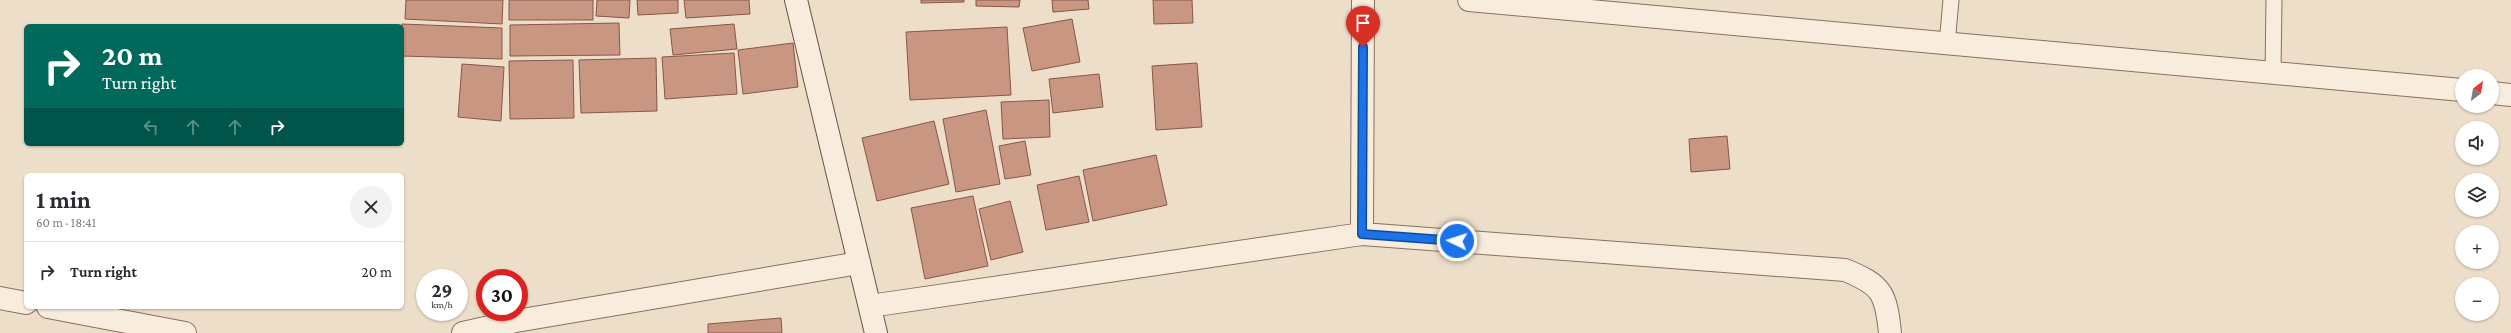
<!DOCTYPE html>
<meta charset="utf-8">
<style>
:root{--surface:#fff;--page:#f2f2f3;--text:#2b2b33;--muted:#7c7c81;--line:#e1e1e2}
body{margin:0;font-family:"Crimson Pro",serif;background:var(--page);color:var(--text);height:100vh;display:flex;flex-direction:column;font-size:15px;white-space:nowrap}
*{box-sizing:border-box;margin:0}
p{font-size:13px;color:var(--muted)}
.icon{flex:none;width:22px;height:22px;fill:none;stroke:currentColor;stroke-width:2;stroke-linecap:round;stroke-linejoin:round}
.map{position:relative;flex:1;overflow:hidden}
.panel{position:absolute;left:24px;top:173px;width:380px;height:136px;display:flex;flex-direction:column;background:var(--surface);border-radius:6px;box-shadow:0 1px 3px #0004}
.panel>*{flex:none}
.hud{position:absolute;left:24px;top:24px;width:380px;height:122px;border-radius:6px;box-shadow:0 1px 3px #0004;background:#00695c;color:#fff;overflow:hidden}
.needle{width:26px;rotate:31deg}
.controls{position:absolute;left:2455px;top:69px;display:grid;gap:8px}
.controls a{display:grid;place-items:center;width:44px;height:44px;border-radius:50%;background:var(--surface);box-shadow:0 1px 3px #0004;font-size:20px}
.speed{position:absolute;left:416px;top:269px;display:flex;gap:8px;font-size:20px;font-weight:700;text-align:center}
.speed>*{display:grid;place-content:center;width:52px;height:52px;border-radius:50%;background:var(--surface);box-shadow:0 1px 3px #0004;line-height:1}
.speed small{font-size:10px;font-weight:400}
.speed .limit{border:6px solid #d22;background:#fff;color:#111}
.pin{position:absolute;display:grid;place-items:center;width:34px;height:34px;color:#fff;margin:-41px -17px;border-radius:50% 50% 50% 0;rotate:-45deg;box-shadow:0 0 4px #0007}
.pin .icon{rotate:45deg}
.me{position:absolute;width:44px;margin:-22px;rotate:274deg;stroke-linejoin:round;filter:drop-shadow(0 0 3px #0008)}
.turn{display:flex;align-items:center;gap:14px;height:84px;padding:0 12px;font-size:18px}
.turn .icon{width:52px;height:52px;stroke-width:2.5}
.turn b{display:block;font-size:28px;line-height:34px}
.lanes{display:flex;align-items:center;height:38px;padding:0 12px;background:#0003;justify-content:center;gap:20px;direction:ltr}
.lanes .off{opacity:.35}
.round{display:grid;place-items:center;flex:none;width:42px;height:42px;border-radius:21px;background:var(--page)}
.overview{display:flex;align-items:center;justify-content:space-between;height:68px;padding:0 12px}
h1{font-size:24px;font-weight:700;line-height:30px}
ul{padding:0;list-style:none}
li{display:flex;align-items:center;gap:12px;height:60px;padding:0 12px;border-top:1px solid var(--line)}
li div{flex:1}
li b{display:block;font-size:15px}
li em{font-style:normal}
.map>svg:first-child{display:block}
</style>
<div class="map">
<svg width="2511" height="333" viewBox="0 0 2511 333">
<rect width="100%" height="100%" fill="#eddeca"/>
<path fill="#c99682" stroke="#875746" d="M406,0H503L502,24L405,19Z
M509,0H593V20H509Z
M597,0H630L629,18L596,16Z
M637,0H678V13L638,15Z
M684,0H749L750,14L686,18Z
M921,0H964V2L921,3Z
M976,0H1020L1019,7L976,6Z
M1052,0H1088L1089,9L1053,12Z
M1153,0H1192L1193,23L1154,24Z
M1072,19L1080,62L1032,71L1023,28Z
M619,23L620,55L510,56V25Z
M402,24L502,28V59L402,56Z
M734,24L737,49L673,55L670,29Z
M1007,27L1011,95L910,100L906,32Z
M793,43L798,87L743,94L738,50Z
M734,53L737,94L665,99L662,57Z
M656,58L657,111L581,113L579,60Z
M573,60L574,118L510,119L509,61Z
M1197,63L1202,127L1156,130L1152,66Z
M462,64L504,67L501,121L458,117Z
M1099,74L1103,107L1053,113L1049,79Z
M1049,100L1050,137L1003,139L1001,102Z
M986,110L1000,184L956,192L943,119Z
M934,121L949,184L877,201L862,138Z
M1727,136L1730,169L1691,172L1689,139Z
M1025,141L1031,175L1005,179L999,146Z
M1156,155L1167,205L1093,221L1083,170Z
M1079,176L1089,222L1046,230L1037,185Z
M973,196L988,266L925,279L911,208Z
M1010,201L1023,252L991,260L979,209Z
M781,318L782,333H708V324Z"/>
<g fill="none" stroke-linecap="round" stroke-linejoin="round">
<defs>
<path id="lane" d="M1947,44L1951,0
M2273,73L2274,0"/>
<path id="street" d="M1469,0L2462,90
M2492,93L2511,95
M1362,234L1845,270C1882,285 1886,293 1890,333
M0,298L26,303
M870,306L1362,234L1363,0
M48,307L185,333
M463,333L516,321L859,263"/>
<path id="secondary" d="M796,0L876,333"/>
</defs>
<use href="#lane" stroke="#89705f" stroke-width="17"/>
<use href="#street" stroke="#89705f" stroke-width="24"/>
<use href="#secondary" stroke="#6b5142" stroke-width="24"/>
<use href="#lane" stroke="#f8ecdd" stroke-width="15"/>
<use href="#street" stroke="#f8ecdd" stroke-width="22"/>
<use href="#secondary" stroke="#f8ecdd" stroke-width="22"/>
</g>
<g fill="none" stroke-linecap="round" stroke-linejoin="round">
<defs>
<path id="route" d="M1363,47L1362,234L1457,241"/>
</defs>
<use href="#route" stroke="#114b97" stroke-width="10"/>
<use href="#route" stroke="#1a73e8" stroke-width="7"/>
</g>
</svg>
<div class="controls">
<a><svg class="needle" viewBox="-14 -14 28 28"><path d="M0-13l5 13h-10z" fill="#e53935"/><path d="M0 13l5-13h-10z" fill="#7c7c81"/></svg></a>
<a><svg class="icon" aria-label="sound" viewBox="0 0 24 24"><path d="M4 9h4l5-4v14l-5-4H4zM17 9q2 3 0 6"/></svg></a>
<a><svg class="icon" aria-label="layers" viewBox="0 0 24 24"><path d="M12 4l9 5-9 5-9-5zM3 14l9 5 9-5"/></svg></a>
<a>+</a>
<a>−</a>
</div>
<div class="speed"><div>29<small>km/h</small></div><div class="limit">30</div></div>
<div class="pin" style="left:1363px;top:47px;background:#d93025"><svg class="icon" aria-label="arrive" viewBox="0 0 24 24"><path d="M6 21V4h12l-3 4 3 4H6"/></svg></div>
<svg class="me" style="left:1457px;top:241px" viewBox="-20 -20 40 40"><circle r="17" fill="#1a73e8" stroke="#fff" stroke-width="3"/><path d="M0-11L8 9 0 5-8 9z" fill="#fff"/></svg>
<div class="hud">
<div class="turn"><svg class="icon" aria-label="right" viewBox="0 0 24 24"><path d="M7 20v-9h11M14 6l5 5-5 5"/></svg><div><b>20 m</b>Turn right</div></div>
<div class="lanes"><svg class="icon off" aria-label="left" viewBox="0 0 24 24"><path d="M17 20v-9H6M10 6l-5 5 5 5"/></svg><svg class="icon off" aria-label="ahead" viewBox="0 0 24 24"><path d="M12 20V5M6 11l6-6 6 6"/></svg><svg class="icon off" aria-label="ahead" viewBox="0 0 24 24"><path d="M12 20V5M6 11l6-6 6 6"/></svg><svg class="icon" aria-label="right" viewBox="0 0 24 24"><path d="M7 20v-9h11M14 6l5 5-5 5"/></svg></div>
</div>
<section class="panel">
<div class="overview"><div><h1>1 min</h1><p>60 m · 18:41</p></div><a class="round"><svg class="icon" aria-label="close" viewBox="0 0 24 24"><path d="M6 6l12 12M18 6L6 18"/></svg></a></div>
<ul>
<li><svg class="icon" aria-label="right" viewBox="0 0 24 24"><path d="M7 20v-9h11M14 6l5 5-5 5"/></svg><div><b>Turn right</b></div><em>20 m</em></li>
</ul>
</section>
</div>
